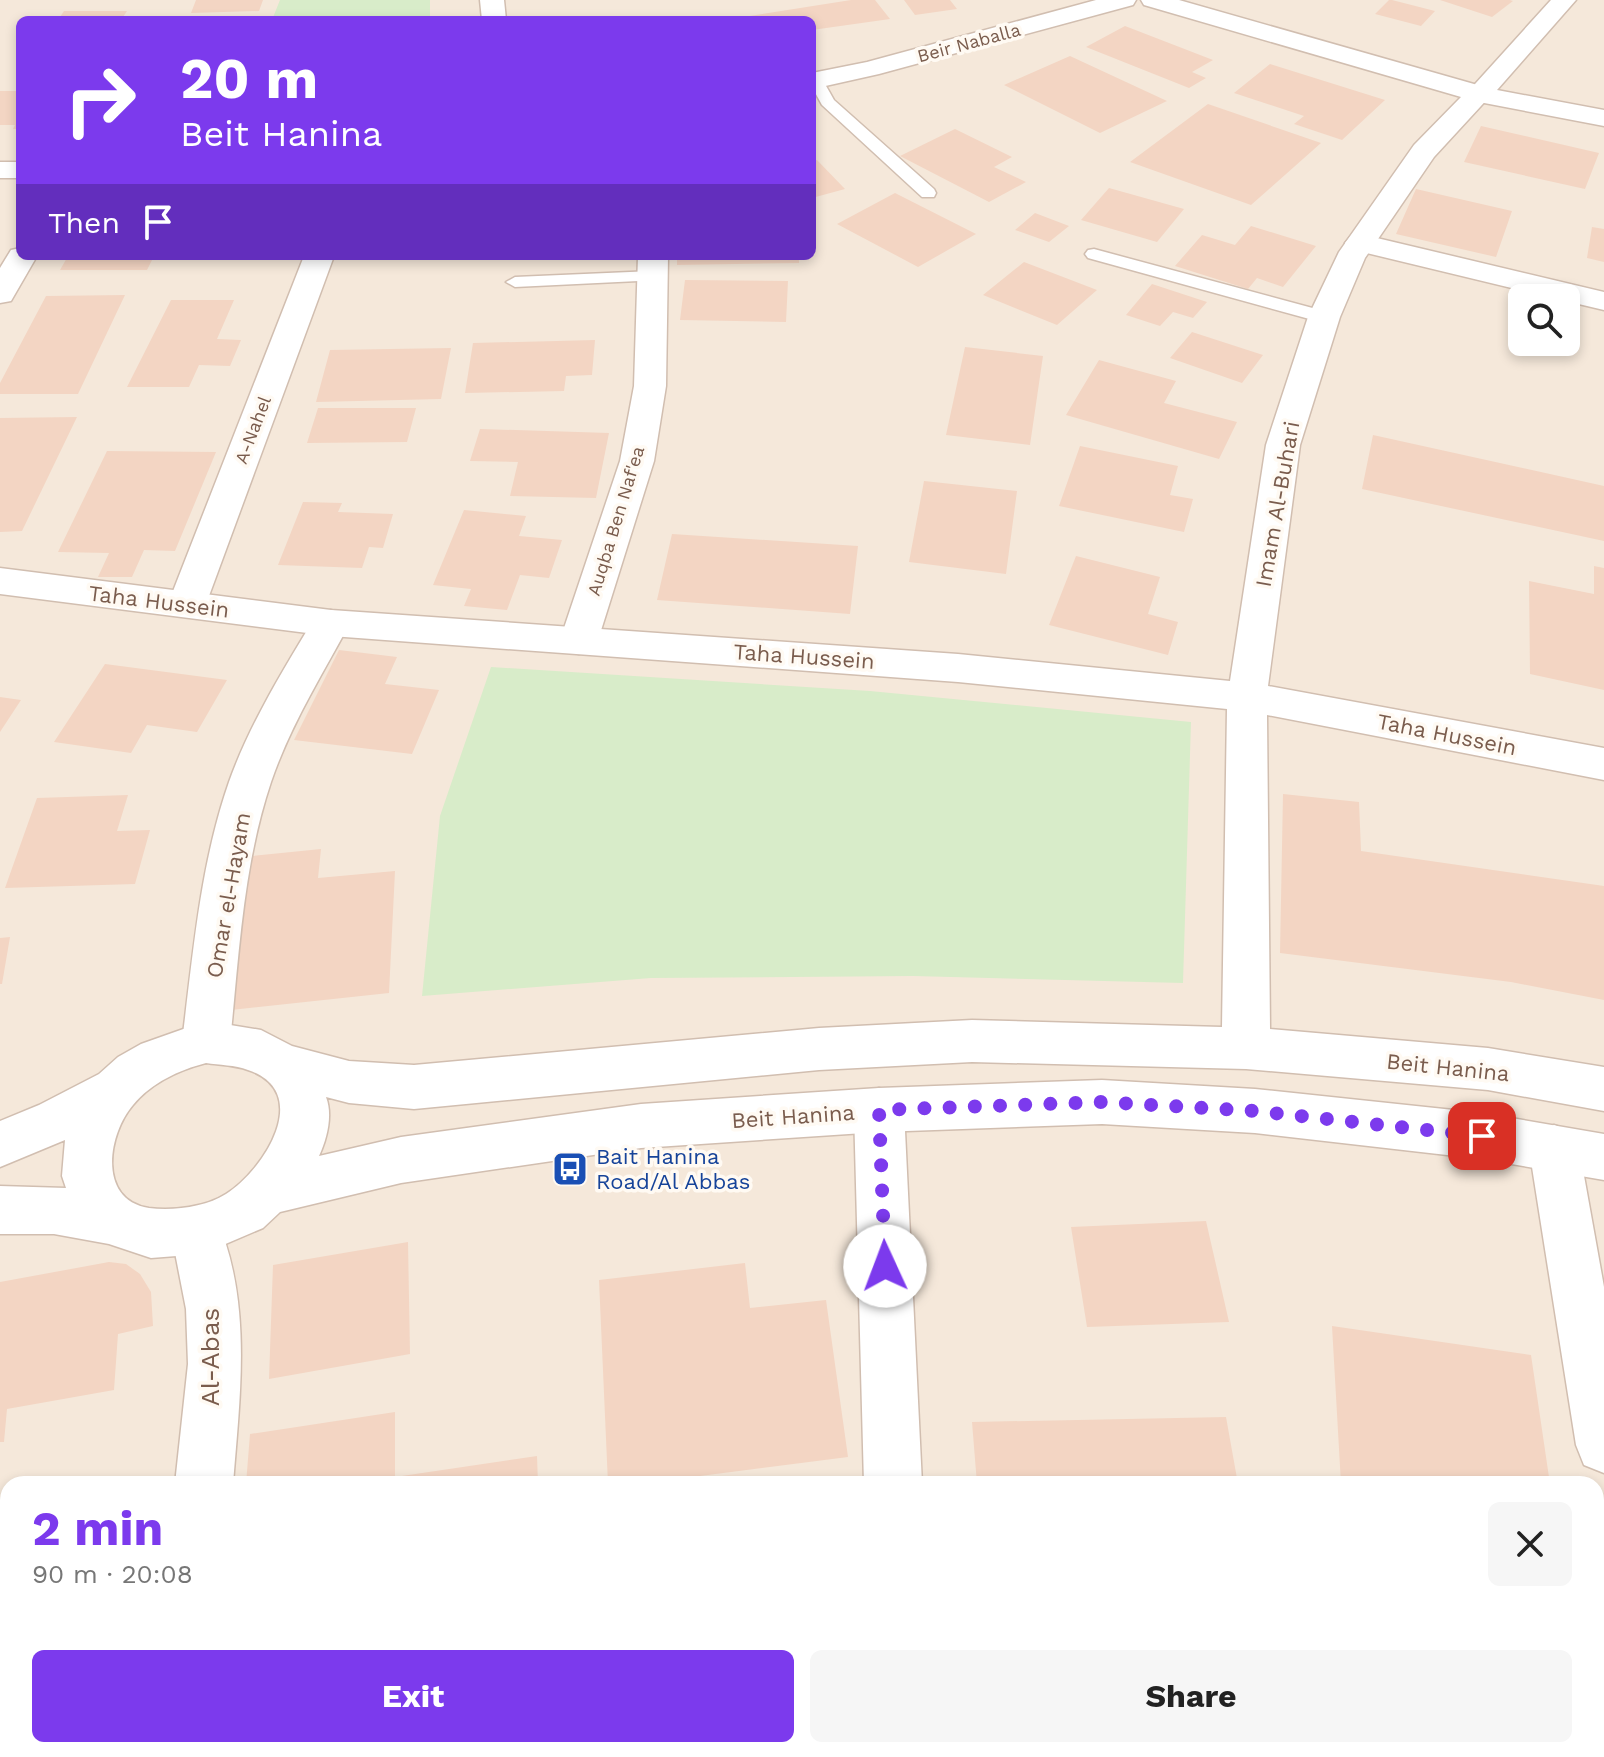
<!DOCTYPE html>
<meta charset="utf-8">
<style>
:root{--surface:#fff;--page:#f6f6f6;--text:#222;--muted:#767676;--accent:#7c3aed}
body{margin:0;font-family:"Work Sans",sans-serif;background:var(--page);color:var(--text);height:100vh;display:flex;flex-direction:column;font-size:30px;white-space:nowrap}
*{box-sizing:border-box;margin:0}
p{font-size:26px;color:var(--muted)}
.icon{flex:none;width:44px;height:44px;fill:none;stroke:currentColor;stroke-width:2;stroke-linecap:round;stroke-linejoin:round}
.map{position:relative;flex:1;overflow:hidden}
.side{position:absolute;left:0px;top:1476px;width:1604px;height:282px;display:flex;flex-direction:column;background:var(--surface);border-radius:24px 24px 0 0;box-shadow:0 4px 12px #0003}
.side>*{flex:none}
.hud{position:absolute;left:16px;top:16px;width:800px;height:244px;border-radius:12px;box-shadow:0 4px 12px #0003;background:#7c3aed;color:#fff;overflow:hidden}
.controls{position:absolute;left:1508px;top:284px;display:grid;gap:16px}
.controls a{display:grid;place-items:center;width:72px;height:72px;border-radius:12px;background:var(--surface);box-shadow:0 4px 12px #0003;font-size:40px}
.pin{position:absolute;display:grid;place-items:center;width:68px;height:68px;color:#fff;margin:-34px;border-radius:16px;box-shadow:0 4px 12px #0006}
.me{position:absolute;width:88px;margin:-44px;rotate:358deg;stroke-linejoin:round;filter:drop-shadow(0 0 6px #0008)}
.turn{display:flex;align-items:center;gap:28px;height:168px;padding:0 32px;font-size:36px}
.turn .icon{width:104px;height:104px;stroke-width:2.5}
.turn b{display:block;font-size:56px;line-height:68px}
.then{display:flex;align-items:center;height:76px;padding:0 32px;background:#0003;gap:16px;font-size:30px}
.round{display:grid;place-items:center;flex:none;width:84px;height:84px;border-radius:12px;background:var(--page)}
.head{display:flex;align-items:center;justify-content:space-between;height:136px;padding:0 32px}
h1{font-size:48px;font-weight:700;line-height:60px;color:var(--accent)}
.cta{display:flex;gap:16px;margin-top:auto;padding:16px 32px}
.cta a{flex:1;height:92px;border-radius:12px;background:var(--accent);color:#fff;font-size:32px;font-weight:700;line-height:92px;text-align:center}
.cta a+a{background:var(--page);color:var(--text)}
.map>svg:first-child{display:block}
</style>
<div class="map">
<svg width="1604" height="1757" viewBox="0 0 1604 1757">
<rect width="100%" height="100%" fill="#fdf6ec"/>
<path fill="#f5e8da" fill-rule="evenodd" d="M0,0H1604V1757H0ZM20,20H812V256H20ZM1522,298H1566V342H1522ZM8,1484H1596V1750H8Z"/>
<path fill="#d8ecc9" d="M280,0H430V20H272Z
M491,667L870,691L1191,722L1183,983L913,976L651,978L422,996L440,816Z"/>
<path fill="#f3d5c3" d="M196,0H263L259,11L191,13Z
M851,0H875L890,19L812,30V20H724Z
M904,0H950L957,9L915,15Z
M1389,0H1392L1435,11L1421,26L1375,14Z
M1440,0H1510L1513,1L1492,17Z
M64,11H127L121,20H58Z
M1125,26L1213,60L1192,72L1206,78L1189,88L1086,47Z
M1070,56L1167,101L1100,133L1004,85Z
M1270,64L1385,100L1342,140L1294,124L1304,116L1234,93Z
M0,91H20V129H13L15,125H0Z
M1208,104L1321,143L1251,205L1130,162Z
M1481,126L1599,153L1585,189L1464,162Z
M955,129L1012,157L994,167L1026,182L989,202L900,156Z
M817,160L845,189L812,198V161Z
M1109,188L1184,209L1157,242L1081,220Z
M1416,189L1512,211L1496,257L1396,234Z
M895,193L976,234L918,267L837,224Z
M1035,213L1069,226L1049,242L1015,230Z
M1251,226L1316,246L1283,287L1257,278L1248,289L1175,266L1202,235L1235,245Z
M1592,227L1604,229V262L1587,258Z
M68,256H154L147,270H60Z
M677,256H799V263L677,265Z
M1024,262L1097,290L1057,325L983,295Z
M685,280L788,281L786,322L680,320Z
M1152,284L1207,302L1193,318L1173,312L1160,326L1126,315Z
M125,295L78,394H0V383L46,296Z
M171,300H234L217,339L241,340L230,366L199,365L189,387H127Z
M1192,332L1263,355L1242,383L1170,358Z
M595,340L592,375L566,376L564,391L465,393L473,343Z
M965,347L1043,356L1030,445L946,435Z
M451,348L441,399L316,402L330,350Z
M1099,360L1176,381L1164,403L1237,422L1219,459L1066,415Z
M318,408H416L407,442L307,443Z
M77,417L22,531L0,532V418Z
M480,429L609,433L596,498L510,496L518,462L470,461Z
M1373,435L1604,486V541L1362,489Z
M1080,446L1178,466L1170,495L1193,499L1184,532L1059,506Z
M107,451L216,452L175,551L144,550L132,577H98L109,553L58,552Z
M924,481L1017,491L1006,574L909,562Z
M303,502L342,503L338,512L393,514L383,548L369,547L362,568L278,565Z
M464,510L526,516L519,536L562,540L549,578L520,575L507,610L464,606L471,589L433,585Z
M672,534L858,546L850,614L657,600Z
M1076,556L1160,577L1148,614L1178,622L1168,655L1049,625Z
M1594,566L1604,568V690L1530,674L1529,581L1594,594Z
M339,650L397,657L385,684L439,690L412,754L294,740Z
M105,664L227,680L197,732L147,725L131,753L54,742Z
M0,697L21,700L0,732Z
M1283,794L1359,802L1361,851L1604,886V1000L1511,982L1280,953Z
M128,795L117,831L150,830L135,884L5,888L37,798Z
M321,849L318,878L395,871L389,993L222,1011L243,857Z
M10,937L2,984H0V938Z
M1206,1221L1229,1322L1087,1327L1071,1227Z
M408,1242L410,1354L269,1379L273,1265Z
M109,1262L126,1264L140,1274L151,1292L153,1326L118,1334L114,1390L7,1409L4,1442H0V1282Z
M745,1263L750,1308L826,1300L848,1457L638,1484H608L599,1280Z
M1332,1326L1531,1355L1550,1484H1341Z
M395,1412V1477L537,1456L538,1484H246L250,1434Z
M1226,1417L1238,1484H977L972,1422Z
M8,1543V1724L0,1726V1544Z
M360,1750H502L501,1757H360Z
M595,1750H800L801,1757H595Z
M983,1750H1252L1253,1757H984Z
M1350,1750H1572V1757H1351Z"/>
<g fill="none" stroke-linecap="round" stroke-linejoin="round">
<defs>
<path id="service" d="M816,75L821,77L834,100L934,189L936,193L934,197H922L822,105L812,87V76Z
M1094,249L1331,313L1333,317L1324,323L1088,258L1085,254L1088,250Z
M653,271L662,276L659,280L515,287L506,282L515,277Z"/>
<path id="minor" d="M480,0H504L506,20H482Z
M1551,0H1576L1497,90L1604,110V126L1479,102L1470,100L1466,94Z
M1360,234L1604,292V310L1566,301V298H1553L1350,249L1345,243L1350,237Z
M20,248V256H37L11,301L0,303V268L11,250Z
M304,256H334L206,604L200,613L187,617L174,613L168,604Z
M638,256H668L666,386L654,461L598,640L593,650L579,654L565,650L560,640L620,461L634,386Z
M331,610L345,614L350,623C322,675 290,726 271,782C243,865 239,955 230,1042L223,1057L206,1063L189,1057L182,1042C193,955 200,865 229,782C250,723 285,667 317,614Z
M879,1088L896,1094L904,1110L922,1484H864L854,1110L862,1094Z
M1554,1125L1572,1132L1579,1148L1604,1287V1473L1584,1465L1576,1445L1529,1148L1536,1132Z
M197,1207L215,1215C253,1300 240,1394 233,1484H175L188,1364L186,1309L171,1232L179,1215Z
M151,1750H215V1757H151Z
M871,1750H935V1757H871Z"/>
<path id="tertiary" d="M1096,0H1136L1133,5L879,74L812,89V73L867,62Z
M1141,0H1179L1488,88L1492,94L1434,157L1365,258L1340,317L1300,445L1268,686L1604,748V780L1267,715L1270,1029L1488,1048L1604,1067V1111L1488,1090L1246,1069L972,1062L819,1070L414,1109L349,1103L326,1097C333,1115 327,1139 319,1156L401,1137L641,1104L879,1088L1102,1080L1255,1089L1482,1113L1604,1134V1180L1482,1159L1255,1133L1102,1124L879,1132L641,1148L401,1183L280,1212L263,1228L202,1254L151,1258L109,1244L54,1234H0V1186L66,1188L62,1176L65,1140L0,1167V1121L39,1105L99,1074L118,1057L141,1044L206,1021L261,1030L292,1046L349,1061L414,1065L819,1028L972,1020L1222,1027L1227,709L958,682L331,636L0,594V568L331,610L958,654L1230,681L1266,445L1308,317L1339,252L1414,145L1461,97L1144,5ZM206,1063C219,1065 235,1065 248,1070C314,1092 264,1170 226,1194C206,1207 173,1211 149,1208C97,1200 108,1134 133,1105C151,1083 179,1070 206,1063Z
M0,162H20V178H0Z"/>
</defs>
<use href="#service" stroke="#d1beb0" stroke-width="3"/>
<use href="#minor" stroke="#d1beb0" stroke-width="3"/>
<use href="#tertiary" stroke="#d1beb0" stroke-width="3"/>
<use href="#service" fill="#fff" fill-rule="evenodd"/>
<use href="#minor" fill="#fff" fill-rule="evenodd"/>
<use href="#tertiary" fill="#fff" fill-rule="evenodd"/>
</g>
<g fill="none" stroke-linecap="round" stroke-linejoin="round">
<path stroke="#7c3aed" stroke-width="14" stroke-dasharray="0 25.2" d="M885,1266L879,1110L1102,1102L1255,1111L1482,1136"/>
</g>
<defs>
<symbol id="bus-square" viewBox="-11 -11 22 22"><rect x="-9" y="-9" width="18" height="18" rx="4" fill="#1a4fb4" stroke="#fffaf3"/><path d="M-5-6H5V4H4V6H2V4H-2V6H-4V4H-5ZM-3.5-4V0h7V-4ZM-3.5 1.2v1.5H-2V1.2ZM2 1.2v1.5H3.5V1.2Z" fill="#fff"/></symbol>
</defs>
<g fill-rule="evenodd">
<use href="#bus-square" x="550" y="1149" width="40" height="40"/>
</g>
<g text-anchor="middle" stroke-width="7" stroke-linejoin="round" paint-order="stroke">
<g font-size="18" fill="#7a5c4d" stroke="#fffaf3">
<text transform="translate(969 43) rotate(-15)" y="6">Beir Naballa</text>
<text transform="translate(253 430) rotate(-69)" y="6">A-Nahel</text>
<text transform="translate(616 521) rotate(-73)" y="6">Auqba Ben Naf'ea</text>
</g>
<g font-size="22" fill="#7a5c4d" stroke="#fffaf3">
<text transform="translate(1277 504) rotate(-80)" y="8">Imam Al-Buhari</text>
<text transform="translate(159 601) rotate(7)" y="8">Taha Hussein</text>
<text transform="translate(804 656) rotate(4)" y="8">Taha Hussein</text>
<text transform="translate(1447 734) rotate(11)" y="8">Taha Hussein</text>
<text transform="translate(228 895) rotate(-80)" y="8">Omar el-Hayam</text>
<text transform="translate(1448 1067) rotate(6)" y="8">Beit Hanina</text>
<text transform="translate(793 1116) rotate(-4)" y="8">Beit Hanina</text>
</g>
<g font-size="22" fill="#164399" stroke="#fffaf3" text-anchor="start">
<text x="596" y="1164">Bait Hanina<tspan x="596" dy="25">Road/Al Abbas</tspan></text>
</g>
<g font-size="26" fill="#7a5c4d" stroke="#fffaf3">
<text transform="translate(210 1357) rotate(-90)" y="9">Al-Abas</text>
</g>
</g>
</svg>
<div class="controls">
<a><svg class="icon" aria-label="search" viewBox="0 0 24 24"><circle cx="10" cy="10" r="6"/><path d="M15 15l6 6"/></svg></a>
</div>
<div class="pin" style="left:1482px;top:1136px;background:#d93025"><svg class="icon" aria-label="arrive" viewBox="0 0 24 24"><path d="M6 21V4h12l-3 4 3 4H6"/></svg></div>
<svg class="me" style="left:885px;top:1266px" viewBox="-20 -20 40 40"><circle r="19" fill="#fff"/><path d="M0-13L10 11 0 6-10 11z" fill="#7c3aed"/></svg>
<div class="hud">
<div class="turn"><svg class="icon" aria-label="right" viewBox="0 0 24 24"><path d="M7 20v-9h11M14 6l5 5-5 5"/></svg><div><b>20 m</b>Beit Hanina</div></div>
<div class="then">Then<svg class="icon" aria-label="arrive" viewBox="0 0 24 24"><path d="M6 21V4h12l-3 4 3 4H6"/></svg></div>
</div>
<section class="side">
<div class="head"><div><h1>2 min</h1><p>90 m · 20:08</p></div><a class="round"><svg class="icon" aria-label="close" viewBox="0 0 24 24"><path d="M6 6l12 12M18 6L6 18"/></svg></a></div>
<div class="cta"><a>Exit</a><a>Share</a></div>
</section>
</div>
